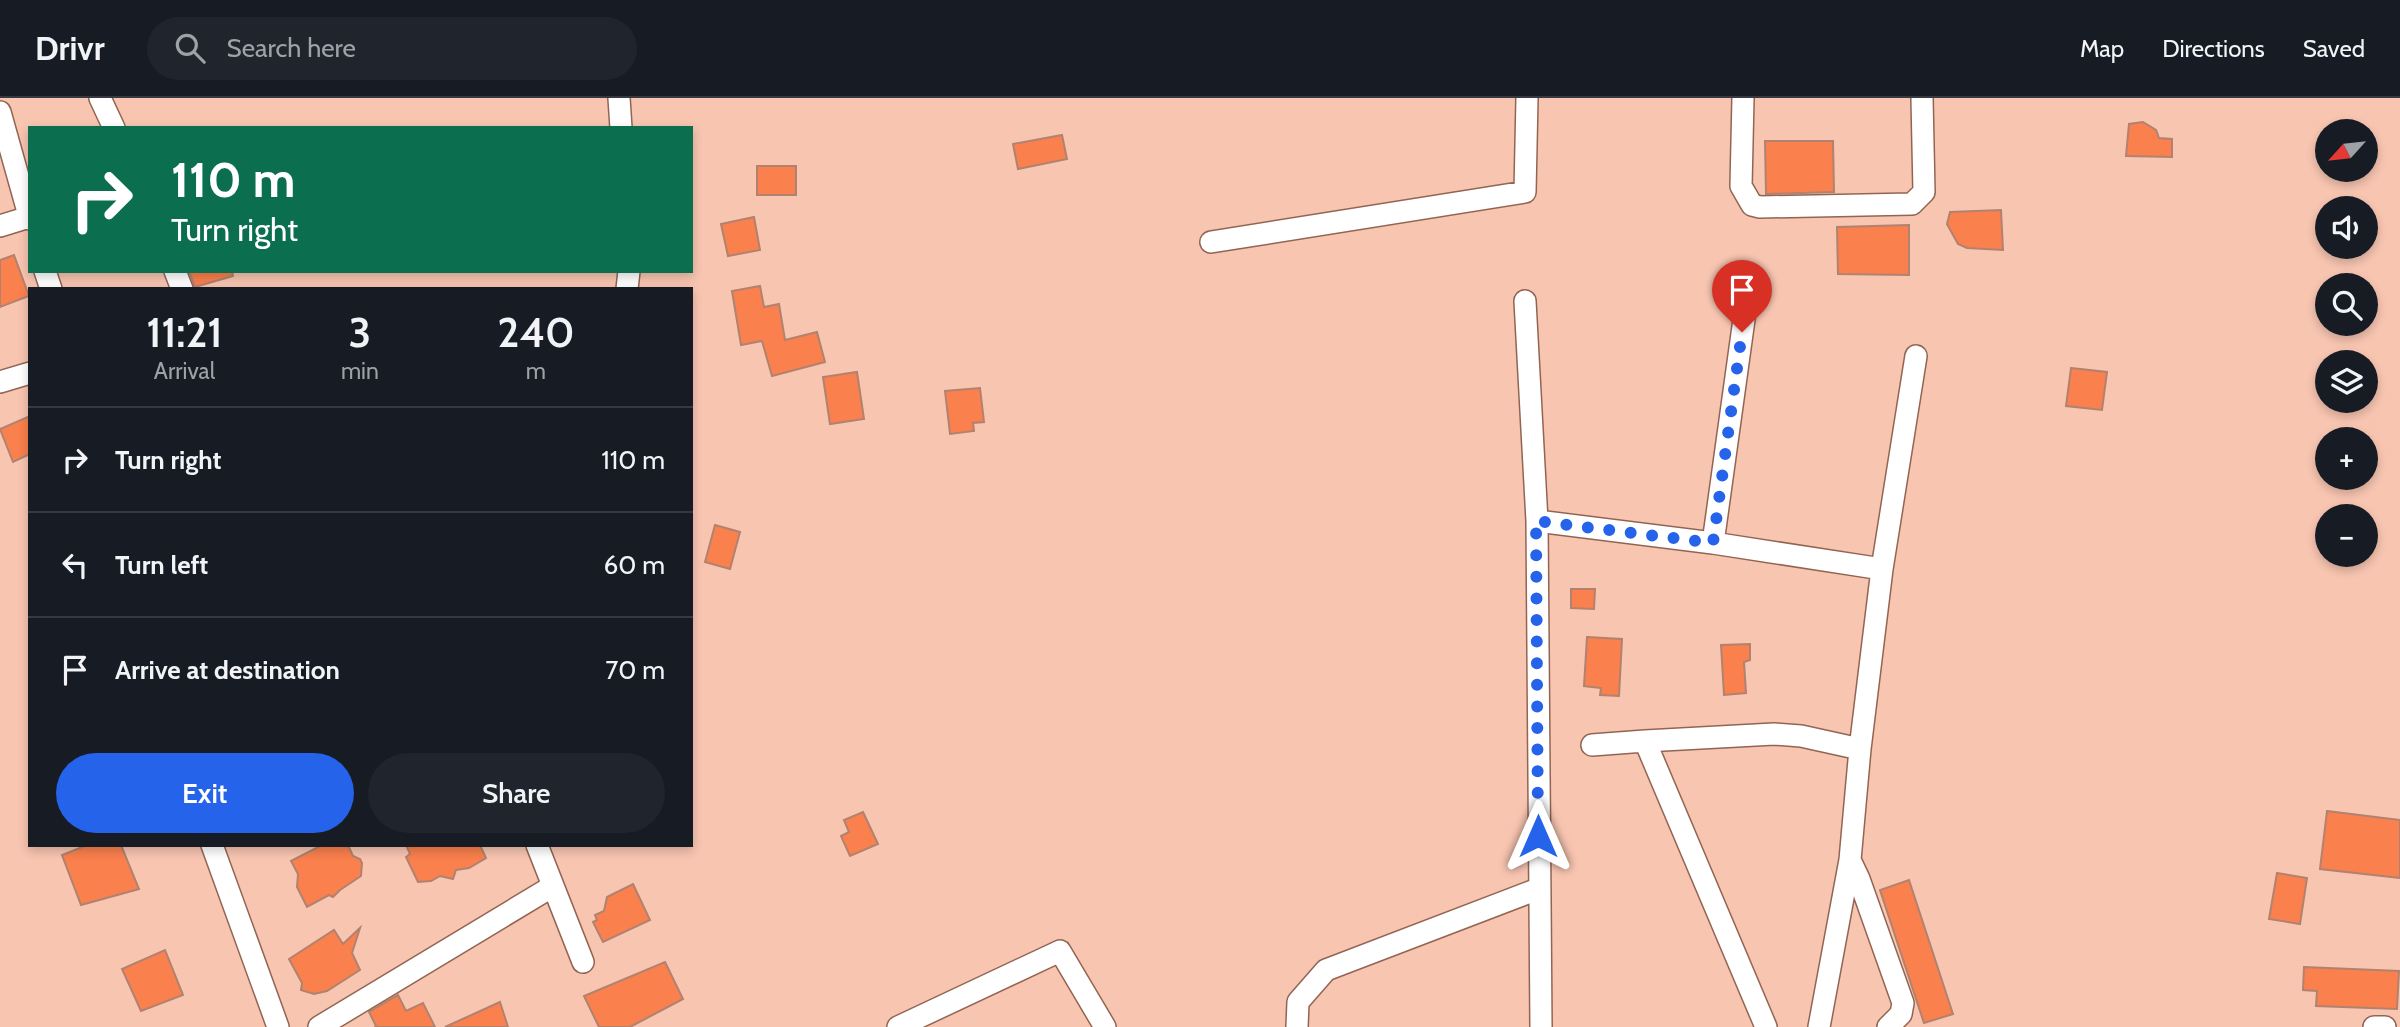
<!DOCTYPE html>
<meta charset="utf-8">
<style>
:root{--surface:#171b24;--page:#20242c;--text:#f1f3f6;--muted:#9ea1a6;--line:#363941;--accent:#2563eb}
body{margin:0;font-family:Cabin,sans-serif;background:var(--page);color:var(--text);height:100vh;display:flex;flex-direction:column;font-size:26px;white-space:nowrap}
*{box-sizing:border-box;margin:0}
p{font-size:23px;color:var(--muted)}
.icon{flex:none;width:38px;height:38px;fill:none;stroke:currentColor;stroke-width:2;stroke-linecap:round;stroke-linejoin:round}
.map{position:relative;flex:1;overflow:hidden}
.panel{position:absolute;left:28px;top:189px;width:665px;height:560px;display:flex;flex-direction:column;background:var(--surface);border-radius:0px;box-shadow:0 4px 10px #0003}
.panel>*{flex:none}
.banner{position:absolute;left:28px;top:28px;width:665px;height:147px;border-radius:0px;box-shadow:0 4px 10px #0003;background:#0b6e4f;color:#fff;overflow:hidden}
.needle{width:46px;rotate:243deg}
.buttons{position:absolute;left:2315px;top:21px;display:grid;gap:14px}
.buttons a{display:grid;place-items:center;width:63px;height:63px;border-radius:50%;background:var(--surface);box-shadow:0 4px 10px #0003;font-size:35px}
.pin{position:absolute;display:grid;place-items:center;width:60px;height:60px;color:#fff;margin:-72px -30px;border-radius:50% 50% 50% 0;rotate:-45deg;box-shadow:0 0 7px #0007}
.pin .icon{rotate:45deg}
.me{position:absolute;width:77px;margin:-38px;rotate:0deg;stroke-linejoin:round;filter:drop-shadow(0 0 5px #0008)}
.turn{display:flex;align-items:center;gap:24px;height:147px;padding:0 28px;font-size:32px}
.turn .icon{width:91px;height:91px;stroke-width:2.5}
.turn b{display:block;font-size:49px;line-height:60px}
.eta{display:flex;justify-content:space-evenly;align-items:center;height:119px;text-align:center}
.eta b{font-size:42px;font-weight:600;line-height:49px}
.action{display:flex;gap:14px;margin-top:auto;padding:14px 28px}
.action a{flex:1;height:80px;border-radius:42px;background:var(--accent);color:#fff;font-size:28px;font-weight:600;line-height:80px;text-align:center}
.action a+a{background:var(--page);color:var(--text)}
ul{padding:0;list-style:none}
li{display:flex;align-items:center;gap:21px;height:105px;padding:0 28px;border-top:2px solid var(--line)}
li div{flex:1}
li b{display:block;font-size:26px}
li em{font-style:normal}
header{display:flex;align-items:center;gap:42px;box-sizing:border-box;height:98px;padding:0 35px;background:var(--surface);border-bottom:2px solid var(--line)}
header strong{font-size:33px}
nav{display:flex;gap:38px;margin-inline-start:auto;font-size:24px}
.search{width:490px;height:63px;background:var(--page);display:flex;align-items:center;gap:18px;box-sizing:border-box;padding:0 24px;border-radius:38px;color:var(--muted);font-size:26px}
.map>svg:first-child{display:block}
</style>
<header>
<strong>Drivr</strong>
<div class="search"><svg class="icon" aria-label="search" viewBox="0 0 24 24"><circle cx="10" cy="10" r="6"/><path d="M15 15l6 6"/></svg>Search here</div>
<nav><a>Map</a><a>Directions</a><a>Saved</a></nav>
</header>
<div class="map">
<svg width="2400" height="929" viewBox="0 0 2400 929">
<rect width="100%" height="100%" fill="#f8c5b1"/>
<path fill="#fa804d" stroke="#b1826f" stroke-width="2" d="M2143,24L2156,32L2159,40L2172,41V59L2126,58L2129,26Z
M1062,37L1067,61L1018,71L1013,46Z
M1765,43H1833L1834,94L1766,96Z
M757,68H796V97H757Z
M2001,112L2003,152L1967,150L1958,146L1947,126L1950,114Z
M754,119L760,152L728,158L721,126Z
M1909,127V177L1838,176L1837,129Z
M14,157L29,198L0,209V162Z
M189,173H232L233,178L195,189Z
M760,188L764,209L779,206L785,242L817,234L825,264L772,278L762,243L741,247L732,193Z
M2071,270L2107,274L2102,312L2066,308Z
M857,274L864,321L830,326L823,279Z
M980,290L984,324L973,325L974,333L950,336L945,293Z
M30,318V356L13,364L0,331Z
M715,427L740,434L730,471L705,464Z
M1571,491H1595L1594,511L1571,510Z
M1587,539L1622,541L1619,598L1600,597L1601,590L1584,588Z
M1750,546V562L1744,564L1746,595L1724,597L1721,547Z
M2327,713L2400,722V780L2320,771Z
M863,714L878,746L850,758L841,738L849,734L844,722Z
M87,747H121L139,791L81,807L62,757Z
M322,747H348L353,758L360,761L362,765L361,778L340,792L333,799L329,797L307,809L297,789L298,776L291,763Z
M406,747H480L486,760L469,770L456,772L453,781L440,778L431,783L418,784L406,759L410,756Z
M2277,775L2307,780L2300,826L2269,821Z
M1909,782L1953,916L1924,925L1880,792Z
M633,786L650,822L603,844L593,824L597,822L595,817L604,813L607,799Z
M360,830L352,855L360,872L327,893L314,896L301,892L302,885L289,861L334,832L343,846Z
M165,852L183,897L141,913L122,871Z
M665,864L683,901L630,929H599L584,898Z
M2304,869L2399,873L2397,911L2316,908L2317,893L2303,892Z
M398,897L406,913L423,905L435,929H375L376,928L369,914Z
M500,904L508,929H445Z"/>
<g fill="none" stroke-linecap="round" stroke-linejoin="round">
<defs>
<path id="street" d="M100,0L114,30
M619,0L621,30
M1743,0L1741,88L1752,107L1760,109L1912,106L1924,94L1922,0
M0,14L30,121
M0,128L29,119
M1211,144L1525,94L1527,0
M45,173L51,191
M175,173L182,191
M627,191L629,173
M1525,203L1537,423L1541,929
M0,284L30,275
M1537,423L1713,445L1882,471
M1713,445L1746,207
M1645,643L1774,636L1801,638L1860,651L1850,762L1859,781L1903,905L1901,916L1888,929
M1592,647L1645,643L1766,929
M1860,651L1882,471L1916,258
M212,747L278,929
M537,747L583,864
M319,929L553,788
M898,929L1060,853L1105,929
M1297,929L1298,904L1326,872L1538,791
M1819,929L1850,762
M2374,929H2385"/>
</defs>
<use href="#street" stroke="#926553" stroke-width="24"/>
<use href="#street" stroke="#fff" stroke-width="21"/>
</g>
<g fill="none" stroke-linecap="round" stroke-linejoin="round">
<path stroke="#2563eb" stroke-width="12" stroke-dasharray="0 21.6" d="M1538,738L1536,423L1713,445L1742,234"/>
</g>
</svg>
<div class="buttons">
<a><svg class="needle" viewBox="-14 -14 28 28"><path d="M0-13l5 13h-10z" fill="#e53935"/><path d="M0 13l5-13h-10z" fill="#9ea1a6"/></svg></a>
<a><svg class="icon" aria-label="sound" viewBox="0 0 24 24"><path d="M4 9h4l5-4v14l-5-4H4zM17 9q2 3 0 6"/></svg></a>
<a><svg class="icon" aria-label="search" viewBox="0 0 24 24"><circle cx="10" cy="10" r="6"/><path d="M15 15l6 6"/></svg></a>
<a><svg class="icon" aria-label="layers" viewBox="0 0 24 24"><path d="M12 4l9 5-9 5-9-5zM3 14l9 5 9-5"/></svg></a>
<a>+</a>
<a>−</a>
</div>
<div class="pin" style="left:1742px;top:234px;background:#d93025"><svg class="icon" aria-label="arrive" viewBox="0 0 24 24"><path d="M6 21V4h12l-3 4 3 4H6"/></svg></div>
<svg class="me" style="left:1538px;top:738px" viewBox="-20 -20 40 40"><path d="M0-17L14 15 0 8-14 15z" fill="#2563eb" stroke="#fff" stroke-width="4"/></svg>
<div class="banner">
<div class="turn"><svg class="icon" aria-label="right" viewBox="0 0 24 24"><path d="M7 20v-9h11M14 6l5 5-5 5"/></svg><div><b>110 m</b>Turn right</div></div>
</div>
<section class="panel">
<div class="eta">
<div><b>11:21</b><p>Arrival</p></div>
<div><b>3</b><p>min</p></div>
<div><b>240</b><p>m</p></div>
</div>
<ul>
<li><svg class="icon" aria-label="right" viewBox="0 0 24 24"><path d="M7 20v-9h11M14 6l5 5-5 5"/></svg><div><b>Turn right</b></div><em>110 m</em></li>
<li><svg class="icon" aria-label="left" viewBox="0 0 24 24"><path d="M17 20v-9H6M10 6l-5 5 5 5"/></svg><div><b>Turn left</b></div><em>60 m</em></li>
<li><svg class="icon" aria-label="arrive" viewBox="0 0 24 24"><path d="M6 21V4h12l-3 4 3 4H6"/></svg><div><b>Arrive at destination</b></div><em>70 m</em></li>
</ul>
<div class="action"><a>Exit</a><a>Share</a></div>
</section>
</div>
